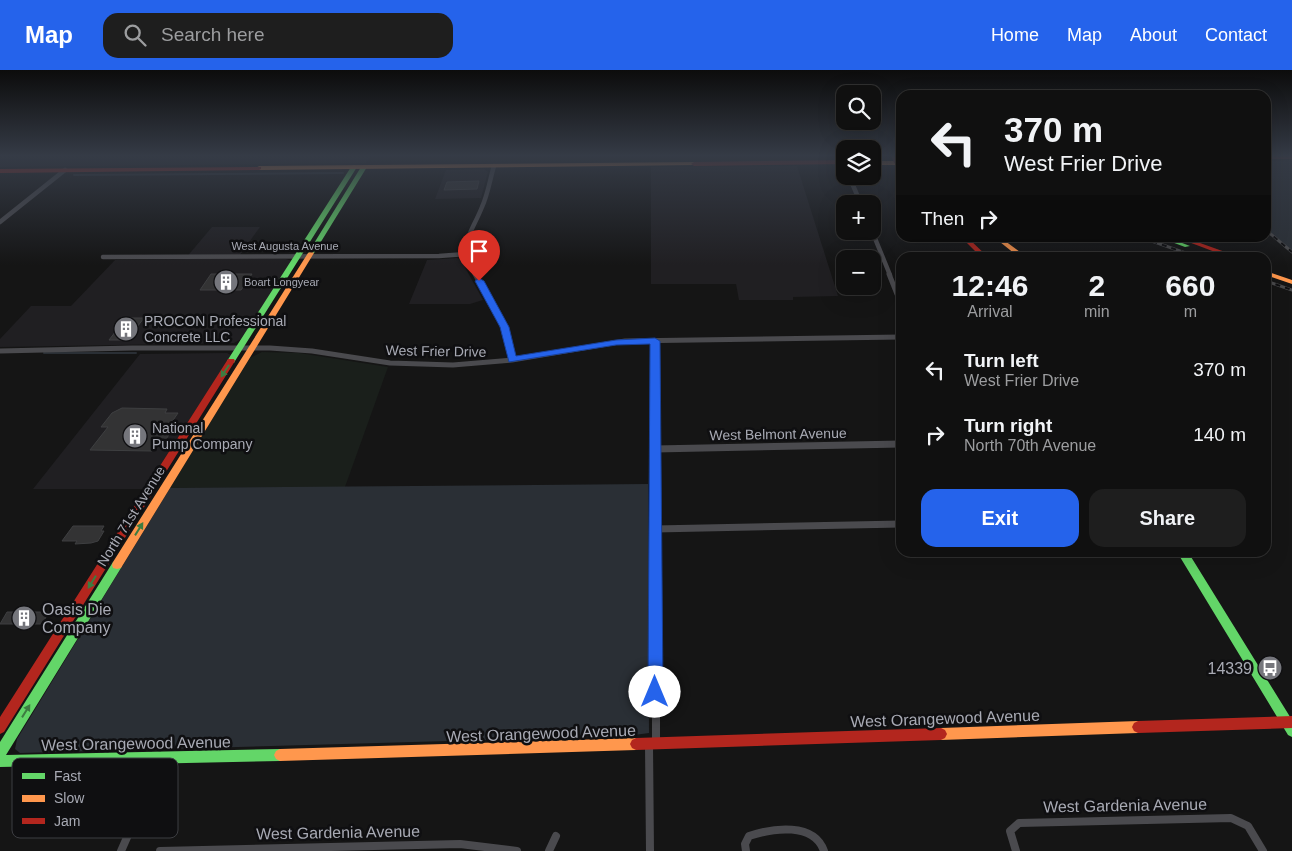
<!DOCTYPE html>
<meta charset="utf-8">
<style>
:root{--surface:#101010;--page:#1e1e1e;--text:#f1f3f6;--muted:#9c9d9f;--line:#303030;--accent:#2563eb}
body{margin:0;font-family:Helvetica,sans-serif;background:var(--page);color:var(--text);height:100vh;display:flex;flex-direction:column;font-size:19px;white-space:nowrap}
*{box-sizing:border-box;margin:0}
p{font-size:16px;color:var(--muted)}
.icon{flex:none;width:28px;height:28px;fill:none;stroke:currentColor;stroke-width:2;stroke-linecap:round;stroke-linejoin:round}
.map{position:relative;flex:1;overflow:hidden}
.sheet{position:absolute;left:896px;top:182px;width:375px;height:305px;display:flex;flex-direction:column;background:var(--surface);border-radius:15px;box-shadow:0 5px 20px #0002,0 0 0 1px var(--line)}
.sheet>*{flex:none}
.hud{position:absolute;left:896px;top:20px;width:375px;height:152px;border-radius:15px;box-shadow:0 5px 20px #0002,0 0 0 1px var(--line);background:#101010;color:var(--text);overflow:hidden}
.buttons{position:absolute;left:836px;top:15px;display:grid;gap:10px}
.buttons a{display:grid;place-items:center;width:45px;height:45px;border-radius:10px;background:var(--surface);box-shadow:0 5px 20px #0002,0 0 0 1px var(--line);font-size:25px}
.pin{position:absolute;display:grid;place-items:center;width:42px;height:42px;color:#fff;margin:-51px -21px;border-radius:50% 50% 50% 0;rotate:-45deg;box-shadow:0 0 5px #0007}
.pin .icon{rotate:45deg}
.me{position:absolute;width:55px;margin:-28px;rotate:0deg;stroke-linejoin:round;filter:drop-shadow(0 0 4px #0008)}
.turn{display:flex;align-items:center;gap:18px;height:105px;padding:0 25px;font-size:22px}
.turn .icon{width:65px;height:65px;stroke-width:2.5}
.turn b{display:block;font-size:35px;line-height:42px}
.then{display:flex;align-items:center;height:48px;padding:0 25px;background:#0003;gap:10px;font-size:19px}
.eta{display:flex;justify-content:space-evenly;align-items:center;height:85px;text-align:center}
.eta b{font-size:30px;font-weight:800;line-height:35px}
.primary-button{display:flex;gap:10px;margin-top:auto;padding:10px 25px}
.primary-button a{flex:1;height:58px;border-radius:15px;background:var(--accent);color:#fff;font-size:20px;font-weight:800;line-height:58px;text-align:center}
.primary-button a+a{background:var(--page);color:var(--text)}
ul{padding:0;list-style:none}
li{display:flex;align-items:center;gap:15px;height:65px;padding:0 25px}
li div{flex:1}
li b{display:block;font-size:19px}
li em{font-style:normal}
header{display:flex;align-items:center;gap:30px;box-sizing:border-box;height:70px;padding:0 25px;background:var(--accent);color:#fff}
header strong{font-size:24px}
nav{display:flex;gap:28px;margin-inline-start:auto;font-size:18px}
.search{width:350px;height:45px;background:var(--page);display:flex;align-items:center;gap:12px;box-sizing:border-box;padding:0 18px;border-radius:15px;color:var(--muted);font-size:19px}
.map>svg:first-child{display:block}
</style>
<header>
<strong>Map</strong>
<div class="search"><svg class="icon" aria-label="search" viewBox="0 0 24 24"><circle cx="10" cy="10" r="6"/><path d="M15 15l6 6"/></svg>Search here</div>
<nav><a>Home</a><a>Map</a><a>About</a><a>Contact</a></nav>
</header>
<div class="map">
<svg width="1292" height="781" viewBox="0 0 1292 781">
<rect width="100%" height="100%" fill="#151515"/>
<path fill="#201f22" d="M0,86H371L366,93L0,97Z
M797,96L838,226L793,227V230H739L736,214H651V97Z
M484,99L488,102L481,128L435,129L446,100Z
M212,157H260L237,189H286L292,191L241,269L234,273L0,277V269L31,236H71L115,190L185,189Z
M457,188L461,190L483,230L470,234H409L427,190Z
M227,283L231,285L145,419H33L140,284Z"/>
<path fill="#1a1f1b" d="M262,282L299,283L388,297L345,417L170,418L250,288Z"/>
<path fill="#2a2f35" d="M1292,90V181L1266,159V91Z
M648,414L649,663L627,666L20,683L15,679L17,669L170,418Z"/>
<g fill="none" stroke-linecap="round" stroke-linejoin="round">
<path stroke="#2a2f35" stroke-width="2" d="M74,105L343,103
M44,283H136"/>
</g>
<path fill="#333334" stroke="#3e3f41" d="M479,111L477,119L444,120L447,112Z
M211,204H252L241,220H200Z
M126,248H144L127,270H109Z
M122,338L167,339L165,343H178L167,359H173L164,372H162L159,377H155L152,381L90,380L108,357H101L112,343Z
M73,456H104L101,461H104L98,471L91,473L75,474L77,471H62Z
M7,542H49L42,554H0Z"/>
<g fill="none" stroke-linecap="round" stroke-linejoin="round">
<path stroke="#4a4a4e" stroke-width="4.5" d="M849,106L861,134
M0,152L65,100
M872,161L890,205
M103,187L439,186L466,184
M476,205C457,173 470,167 482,137C488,124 490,109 494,96"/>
<path stroke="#4a4a4e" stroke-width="5" d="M475,204L505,257L512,290
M889,204L901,234
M655,271V355
M0,281L132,278H270L312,281L390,293L453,295L512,290L625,271L901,267"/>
<path stroke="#4a4a4e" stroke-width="7" d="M655,354L656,544
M655,379L901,374
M655,459L901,454"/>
<path stroke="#4a4a4e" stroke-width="8" d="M656,542V675
M649,675L650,781
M121,781L162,688
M160,781L460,774L517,781
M549,781L556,766
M746,781L745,774L749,766C773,758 814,752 824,781
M1016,781L1010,761L1019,753L1231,748L1248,756L1263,781"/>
<path fill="#63d668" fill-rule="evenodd" d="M354,95L357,97L235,291L234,293H228L227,291L351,97Z
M364,95L367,97L314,183L309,184L308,183L361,97Z
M1161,168H1169L1190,176L1185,177Z
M1177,482H1188L1292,650V667L1288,665Z
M117,491L121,492L122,495L121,498L6,685L280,679L284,681L286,685L284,689L280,691L0,697V672L113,492Z"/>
<path fill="#ff974d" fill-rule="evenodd" d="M898,86H901V91L897,89Z
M872,91H901V95H872Z
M694,92L697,94L696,95L259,100L256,98L259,96Z
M995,168H1001L1028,188H1020Z
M311,181L314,183L121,498L117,499L113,498L112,495L113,492L308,183Z
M1266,201L1292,210V214L1266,205Z
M1138,651L1142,653L1144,657L1142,661L1138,663L941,670L937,668L935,664L937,660L941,658Z
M636,668L640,670L642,674L640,678L636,680L280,691L276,689L274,685L276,681L280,679Z"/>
<path fill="#b3261e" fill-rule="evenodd" d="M1266,86H1292V89H1266Z
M845,90V94L694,96L691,94L694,92Z
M261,97V99L259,100L0,103V99Z
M962,168H968L989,188H982Z
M1178,168H1186L1242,188H1231Z
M228,289H234L235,291L4,662L0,664V647Z
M1292,646V658L1138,663L1134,661L1132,657L1134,653L1138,651Z
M941,658L945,660L947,664L945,668L941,670L636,680L632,678L630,674L632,670L636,668Z"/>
<defs>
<path id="rail" d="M1266,160L1292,182
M1143,168L1200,188
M1266,211L1292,220"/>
</defs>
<use href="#rail" stroke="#4a4a4c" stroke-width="3"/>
<use href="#rail" stroke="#0f0f11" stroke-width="2" stroke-dasharray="5" stroke-linecap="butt"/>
<path stroke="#b3261e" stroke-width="5.5" d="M894,86L901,100"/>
</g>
<defs><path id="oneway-solid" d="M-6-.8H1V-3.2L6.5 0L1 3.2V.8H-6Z" transform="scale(1.25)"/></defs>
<g fill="#3d7c41">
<use href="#oneway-solid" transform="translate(225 301) rotate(123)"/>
<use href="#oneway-solid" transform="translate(139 459) rotate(-58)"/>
<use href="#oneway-solid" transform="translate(92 512) rotate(122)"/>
<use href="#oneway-solid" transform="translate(26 641) rotate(-58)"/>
</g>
<linearGradient id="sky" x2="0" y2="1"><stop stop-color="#0c0c0c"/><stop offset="0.44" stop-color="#353b46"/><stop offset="1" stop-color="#353b46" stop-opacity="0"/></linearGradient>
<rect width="1292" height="195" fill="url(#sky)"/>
<path fill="#2563eb" stroke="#184099" d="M479,208L484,211L509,257L516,286L616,270L655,268L660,271L663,622L661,627L655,629L650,627L648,622L650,274L616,275L509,292L500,257L475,211Z"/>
<defs>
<symbol id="building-disc" viewBox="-11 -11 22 22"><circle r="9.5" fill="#75767c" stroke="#0f0f11"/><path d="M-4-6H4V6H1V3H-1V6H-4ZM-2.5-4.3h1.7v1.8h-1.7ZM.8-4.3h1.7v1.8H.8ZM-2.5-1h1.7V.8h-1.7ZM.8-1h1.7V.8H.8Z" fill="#fff"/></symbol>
<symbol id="bus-disc" viewBox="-11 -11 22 22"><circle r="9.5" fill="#75767c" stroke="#0f0f11"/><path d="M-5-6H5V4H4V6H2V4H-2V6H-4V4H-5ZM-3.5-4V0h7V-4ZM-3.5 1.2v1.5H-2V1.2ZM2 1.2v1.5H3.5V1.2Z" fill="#fff"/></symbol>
</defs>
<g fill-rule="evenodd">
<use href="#building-disc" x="212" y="198" width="28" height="28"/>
<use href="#building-disc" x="112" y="245" width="28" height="28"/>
<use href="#building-disc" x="121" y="352" width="28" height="28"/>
<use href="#building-disc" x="10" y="534" width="28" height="28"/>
<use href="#bus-disc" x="1256" y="584" width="28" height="28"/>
</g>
<g text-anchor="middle" stroke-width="5" stroke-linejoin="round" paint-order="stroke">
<g font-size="11" fill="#a8aab4" stroke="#0f0f11">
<text x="285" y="180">West Augusta Avenue</text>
</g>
<g font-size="11" fill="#a8aab4" stroke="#0f0f11" text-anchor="start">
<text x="244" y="216">Boart Longyear</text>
</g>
<g font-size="14" fill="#a8aab4" stroke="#0f0f11" text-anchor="start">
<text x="144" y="256">PROCON Professional<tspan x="144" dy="16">Concrete LLC</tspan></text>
<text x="152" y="363">National<tspan x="152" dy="16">Pump Company</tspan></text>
</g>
<g font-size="14" fill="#a8aab4" stroke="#0f0f11">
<text transform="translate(436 281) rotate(1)" y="5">West Frier Drive</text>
<text transform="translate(778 364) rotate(-1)" y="5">West Belmont Avenue</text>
<text transform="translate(131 446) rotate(-58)" y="5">North 71st Avenue</text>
</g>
<g font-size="16" fill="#a8aab4" stroke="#0f0f11" text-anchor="start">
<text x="42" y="545">Oasis Die<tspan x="42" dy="18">Company</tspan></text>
<text x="1252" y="604" text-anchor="end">14339</text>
</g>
<g font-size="16" fill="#a8aab4" stroke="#0f0f11">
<text transform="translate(945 648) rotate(-2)" y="6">West Orangewood Avenue</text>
<text transform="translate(541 663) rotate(-2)" y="6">West Orangewood Avenue</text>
<text transform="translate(136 673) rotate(-1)" y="6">West Orangewood Avenue</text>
<text transform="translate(1125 735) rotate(-1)" y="6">West Gardenia Avenue</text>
<text transform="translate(338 762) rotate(-1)" y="6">West Gardenia Avenue</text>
</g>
</g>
<rect x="12" y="688" width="166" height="80" rx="8" fill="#0f0f11" stroke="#3d3e42" stroke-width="1"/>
<rect x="22" y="703" width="23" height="6" fill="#63d668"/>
<rect x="22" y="725" width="23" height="7" fill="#ff974d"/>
<rect x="22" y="748" width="23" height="6" fill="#b3261e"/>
<g font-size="14" fill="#a8aab4">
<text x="54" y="711">Fast</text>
<text x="54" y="733">Slow</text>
<text x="54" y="756">Jam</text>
</g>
</svg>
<div class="buttons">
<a><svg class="icon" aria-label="search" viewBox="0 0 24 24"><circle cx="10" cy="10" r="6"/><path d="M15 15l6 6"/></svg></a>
<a><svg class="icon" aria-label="layers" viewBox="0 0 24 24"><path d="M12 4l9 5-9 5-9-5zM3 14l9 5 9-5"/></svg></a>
<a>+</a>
<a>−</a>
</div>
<div class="pin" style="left:479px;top:211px;background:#d93025"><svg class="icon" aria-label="arrive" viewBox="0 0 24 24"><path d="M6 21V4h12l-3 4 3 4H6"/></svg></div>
<svg class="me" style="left:655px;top:622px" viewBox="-20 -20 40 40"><circle r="19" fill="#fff"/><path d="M0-13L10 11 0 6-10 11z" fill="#2563eb"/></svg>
<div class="hud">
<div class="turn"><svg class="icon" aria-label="left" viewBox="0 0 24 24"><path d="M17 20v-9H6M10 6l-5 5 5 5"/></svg><div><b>370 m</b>West Frier Drive</div></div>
<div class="then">Then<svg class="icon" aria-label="right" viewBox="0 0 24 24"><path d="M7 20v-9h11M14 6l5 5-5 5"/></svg></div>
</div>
<section class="sheet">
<div class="eta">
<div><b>12:46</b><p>Arrival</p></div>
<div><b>2</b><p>min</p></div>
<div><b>660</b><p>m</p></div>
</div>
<ul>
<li><svg class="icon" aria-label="left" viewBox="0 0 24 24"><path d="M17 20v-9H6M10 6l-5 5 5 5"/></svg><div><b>Turn left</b><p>West Frier Drive</p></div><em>370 m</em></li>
<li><svg class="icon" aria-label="right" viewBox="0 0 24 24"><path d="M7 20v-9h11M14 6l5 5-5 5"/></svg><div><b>Turn right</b><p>North 70th Avenue</p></div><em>140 m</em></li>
</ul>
<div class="primary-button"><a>Exit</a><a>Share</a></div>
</section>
</div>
